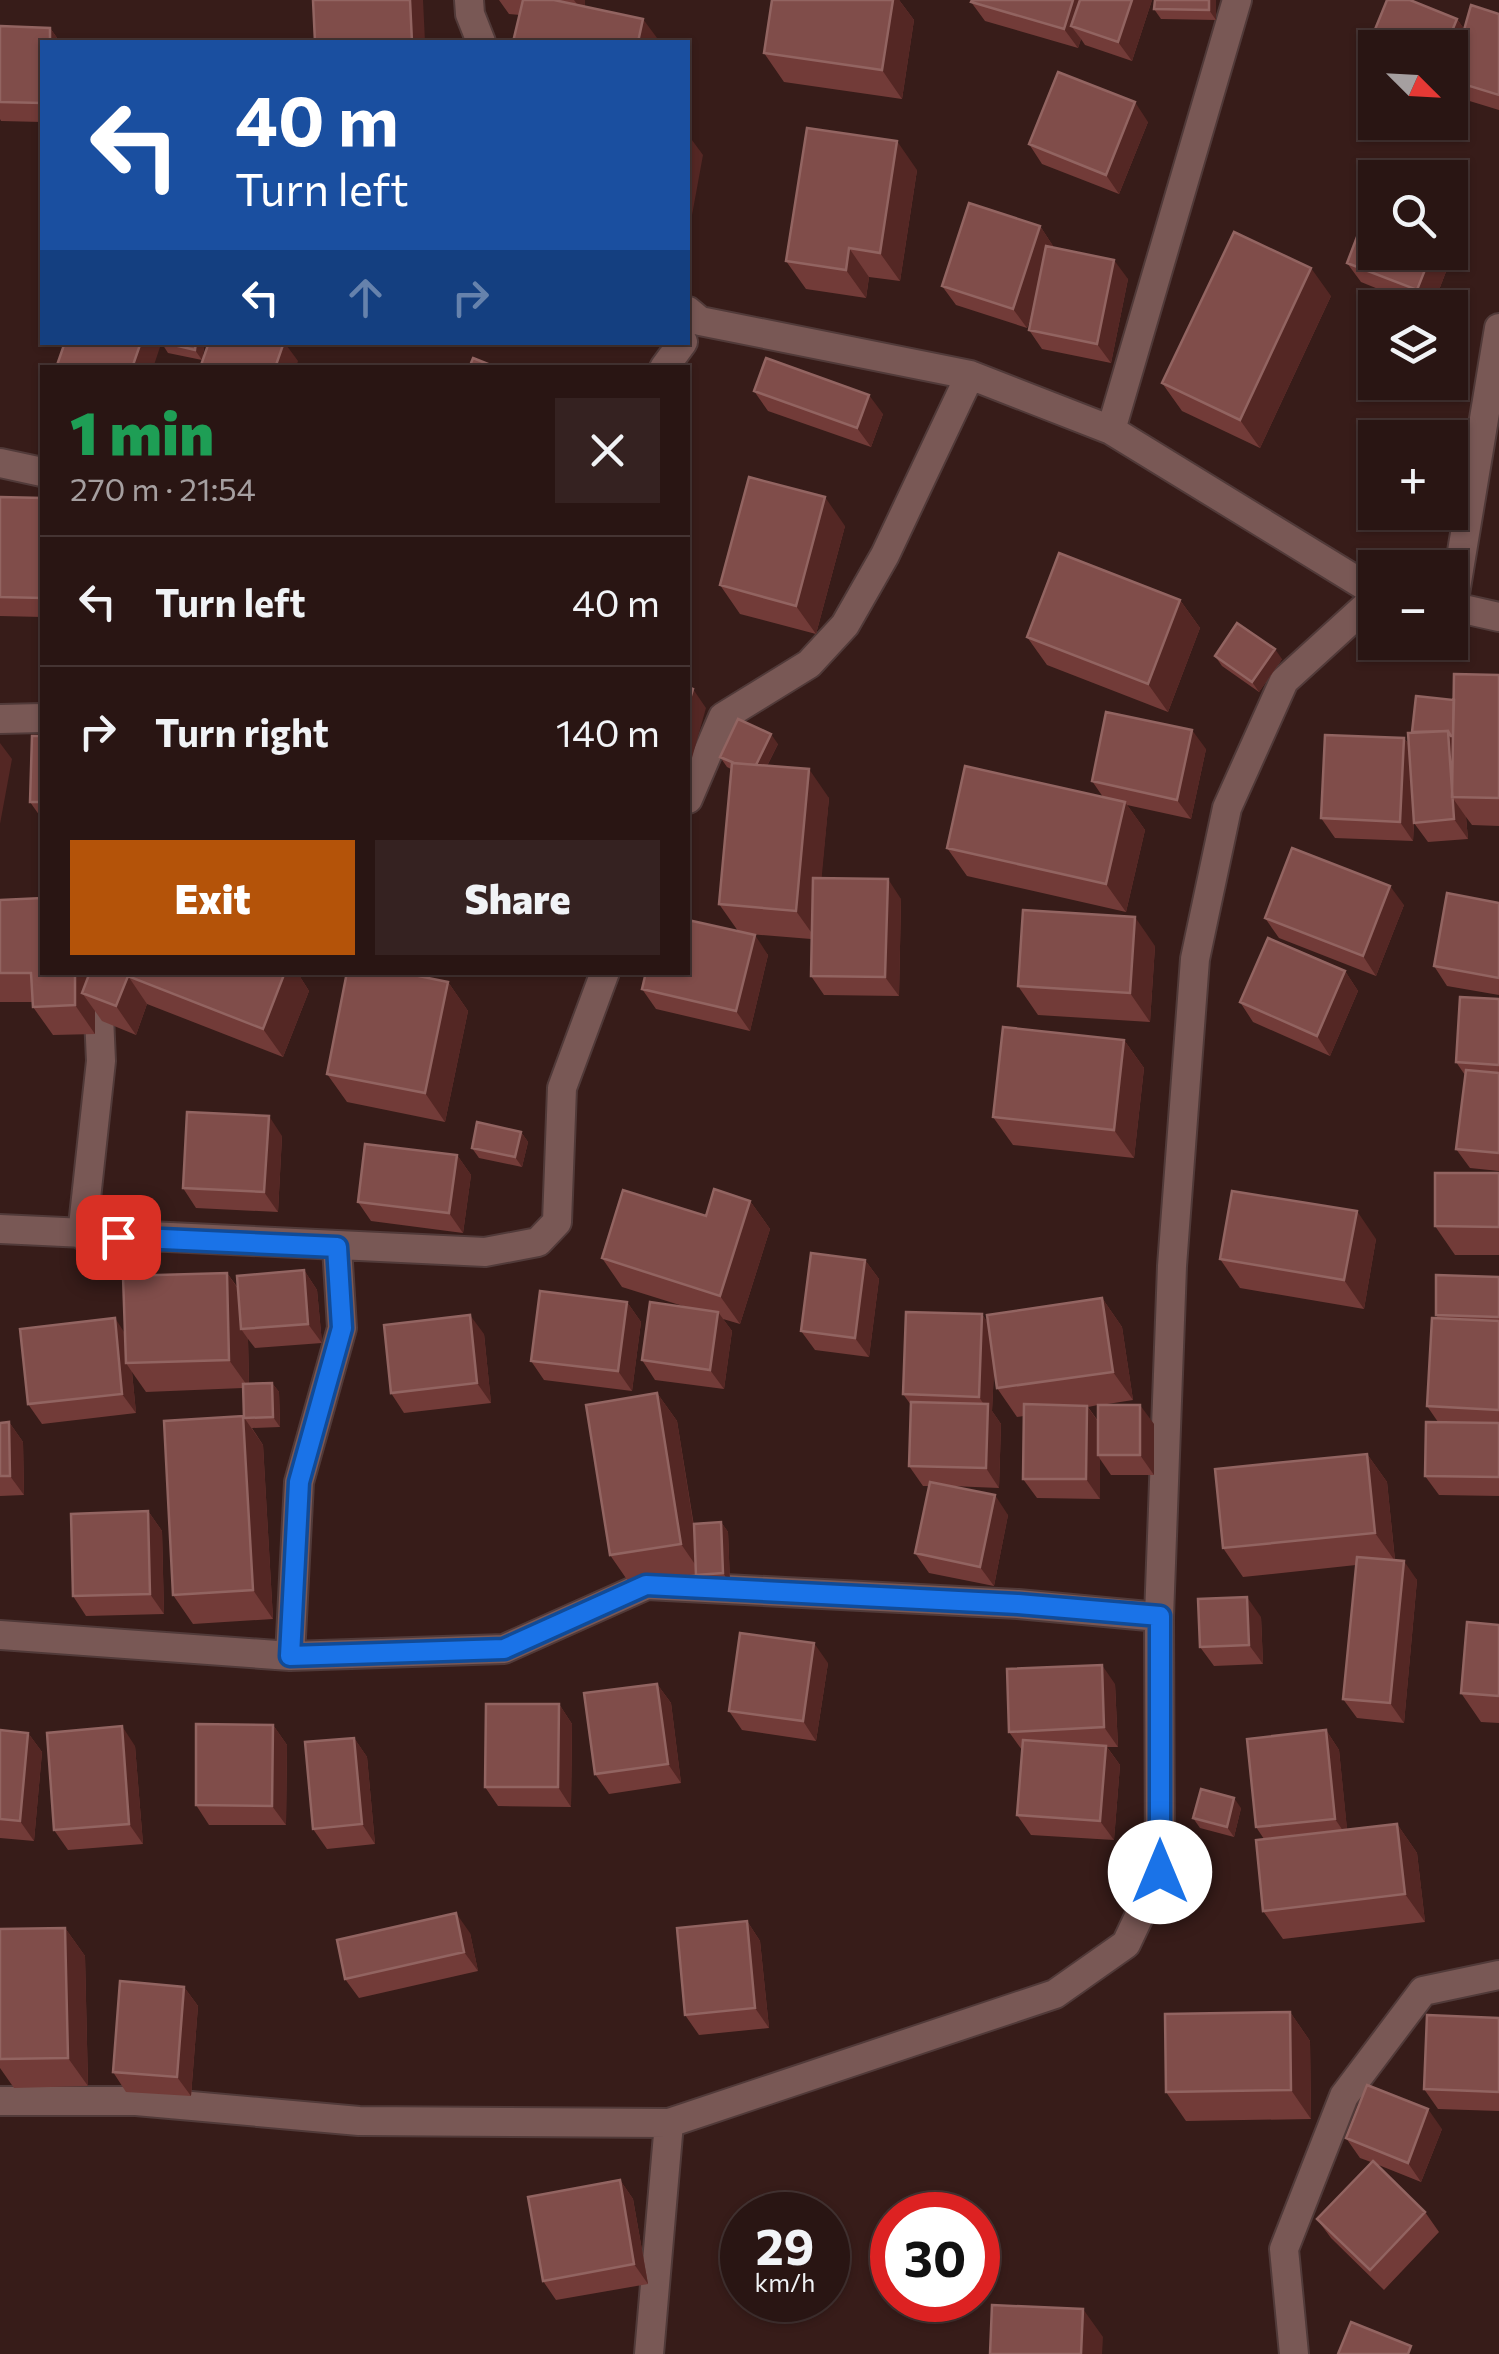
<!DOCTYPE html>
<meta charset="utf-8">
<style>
:root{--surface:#291513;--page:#352221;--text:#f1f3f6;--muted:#a59fa0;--line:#453433;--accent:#b45309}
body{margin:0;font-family:Commissioner,sans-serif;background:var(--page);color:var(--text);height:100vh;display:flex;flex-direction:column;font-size:38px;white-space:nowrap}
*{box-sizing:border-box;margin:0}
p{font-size:32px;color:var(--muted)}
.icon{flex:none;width:55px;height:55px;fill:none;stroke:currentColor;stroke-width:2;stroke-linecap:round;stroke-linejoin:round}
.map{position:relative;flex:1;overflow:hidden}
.drawer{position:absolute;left:40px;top:365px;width:650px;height:610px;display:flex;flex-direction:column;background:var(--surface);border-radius:0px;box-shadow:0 2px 8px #0004,0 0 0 2px var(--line)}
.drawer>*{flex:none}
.top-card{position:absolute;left:40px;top:40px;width:650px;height:305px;border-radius:0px;box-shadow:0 2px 8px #0004,0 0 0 2px var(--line);background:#1a4fa0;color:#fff;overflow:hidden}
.needle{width:65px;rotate:114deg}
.controls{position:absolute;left:1358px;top:30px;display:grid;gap:20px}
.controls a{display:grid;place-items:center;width:110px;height:110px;border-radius:0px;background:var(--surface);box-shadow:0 2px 8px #0004,0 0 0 2px var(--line);font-size:50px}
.speed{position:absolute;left:720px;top:2192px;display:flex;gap:20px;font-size:50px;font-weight:700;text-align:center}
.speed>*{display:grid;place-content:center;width:130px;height:130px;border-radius:50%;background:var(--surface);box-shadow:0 2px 8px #0004,0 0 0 2px var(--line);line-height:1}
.speed small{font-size:25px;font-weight:400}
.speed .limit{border:15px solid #d22;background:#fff;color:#111}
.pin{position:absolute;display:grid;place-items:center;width:85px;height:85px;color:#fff;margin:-42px;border-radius:20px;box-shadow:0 5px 15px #0006}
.me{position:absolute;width:110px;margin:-55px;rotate:0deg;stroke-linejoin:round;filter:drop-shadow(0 0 8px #0008)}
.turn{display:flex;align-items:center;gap:35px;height:210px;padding:0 30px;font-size:45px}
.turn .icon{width:130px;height:130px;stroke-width:2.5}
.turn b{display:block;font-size:70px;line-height:85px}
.lanes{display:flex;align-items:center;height:95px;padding:0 30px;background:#0003;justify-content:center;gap:50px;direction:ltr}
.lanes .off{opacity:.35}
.round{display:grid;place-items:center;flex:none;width:105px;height:105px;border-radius:0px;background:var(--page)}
.summary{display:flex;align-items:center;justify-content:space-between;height:170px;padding:0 30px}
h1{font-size:60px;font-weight:800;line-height:75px;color:#1e9e55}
.cta{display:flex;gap:20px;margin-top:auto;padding:20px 30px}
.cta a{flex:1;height:115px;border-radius:0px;background:var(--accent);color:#fff;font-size:40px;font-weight:800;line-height:115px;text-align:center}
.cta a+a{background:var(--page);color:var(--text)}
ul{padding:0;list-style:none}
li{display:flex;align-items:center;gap:30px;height:130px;padding:0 30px;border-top:2px solid var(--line)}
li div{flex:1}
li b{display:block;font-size:38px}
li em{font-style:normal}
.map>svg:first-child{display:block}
</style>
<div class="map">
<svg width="1499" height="2354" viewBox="0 0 1499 2354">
<rect width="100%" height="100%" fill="#371c19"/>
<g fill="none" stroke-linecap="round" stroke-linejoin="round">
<defs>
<path id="minor" d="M469,0L470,14L481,42
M688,311L700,321L970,375L1111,430L1375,592
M664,368L683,342
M1111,430L1237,0
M0,463L42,472
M1450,606L1499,617
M1453,606L1499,328
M0,719L42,718
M688,799L723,717L809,664L845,625L885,555L970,375
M0,1229L485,1252L538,1242L557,1222L562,1088L605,972
M82,1235L101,1061L98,994L105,972
M0,1635L290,1656L504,1649L647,1585L1018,1604L1159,1617
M290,1656L299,1482L342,1328L337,1247
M0,2101H136L359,2121L669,2123L1055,1994L1126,1944L1160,1872L1159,1617L1172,1266L1195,959L1227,808L1284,681L1375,598
M649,2354L669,2123
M1294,2354L1284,2249L1344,2096L1423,1991L1499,1975"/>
</defs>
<use href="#minor" stroke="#513a39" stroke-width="32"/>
<use href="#minor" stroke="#795855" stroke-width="28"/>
</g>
<path fill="#723b38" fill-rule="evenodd" d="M499,0H585V7L520,15L509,14Z
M772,0H899L914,20L902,99L784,82L764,53Z
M1152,0L1132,61L1085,45L1081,39L1078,48L985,21L971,2Z
M1216,0V20L1161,19L1154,9Z
M1387,0H1410L1457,19L1464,29L1471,5L1499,14V110L1463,99L1452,83L1450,88V48H1375V92L1371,90L1358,71Z
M0,26L50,28L60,42H42V122L1,121L0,119Z
M1148,122L1119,194L1042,164L1029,144Z
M917,170L900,281L869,277L866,298L806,289L786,261Z
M1450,218L1461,233L1432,308H1425L1361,282L1347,263L1450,252Z
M1040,226L1053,246V248L1128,279L1111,363L1042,349L1029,330L1033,310L1027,328L956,305L942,286Z
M1331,296L1260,448L1182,411L1162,383Z
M161,342H205L202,360L168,353Z
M754,391L883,414L871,447L768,411Z
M0,497L42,498V617L0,616Z
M845,526L816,634L740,614L720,585Z
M1180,600L1200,628L1168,712L1047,665L1027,637Z
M1215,656L1282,659L1259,692L1222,666Z
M1499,675V826L1472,825L1466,817L1468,839L1428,842L1414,823L1413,841L1335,838L1321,818L1404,738L1409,745L1413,733L1454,700Z
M42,736V819L30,802Z
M778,744L767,766L829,798L821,878L901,899L899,996L824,995L811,976V939L749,934L768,955L750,1031L656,1009L642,989L738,931L719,904L731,769L727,767L720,757Z
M1206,749L1191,819L1127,805L1145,830L1126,912L967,876L947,848L1103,797L1092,781Z
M0,900L42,972H297L309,991L283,1057L147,1004L136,1035L102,1021L95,1011V1034L53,1035L33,1007V1002H0Z
M1499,903V995L1447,986L1434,966Z
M1404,905L1376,976L1279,938L1265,918Z
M1155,946L1150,1022L1038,1015L1018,986Z
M1345,971L1358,991L1330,1056L1253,1022L1240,1002Z
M448,982L468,1011L445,1122L347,1102L327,1074Z
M1499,999V1171L1470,1168L1456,1149L1465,1075L1456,1062Z
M1124,1040L1144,1068L1134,1158L1013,1145L993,1117Z
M521,1132L528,1142L522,1167L479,1158L472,1148Z
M282,1136L278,1212L196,1208L183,1188Z
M457,1155L471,1175L463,1233L371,1221L358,1202Z
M1499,1173V1255H1455L1435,1226Z
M750,1201L770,1229L740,1324L723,1319L732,1331L724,1389L655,1380L642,1360L686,1307L622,1287L602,1258L706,1216Z
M1376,1239L1364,1309L1240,1288L1220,1259Z
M865,1260L879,1279L869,1357L815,1350L801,1331Z
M304,1270L317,1290L322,1343L255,1348L248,1339L249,1384L272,1383L279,1392L280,1427L252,1428L263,1445L273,1619L193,1624L173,1595L243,1416V1388L146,1392L132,1372L136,1413L42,1424L28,1404L125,1333L227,1273L238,1288Z
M1499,1277V1496L1439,1495L1425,1476L1438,1422L1427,1406L1438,1318L1436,1315Z
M1102,1298L1122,1327L1133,1400L1101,1405L1154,1424V1475H1111L1100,1459V1499L1037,1498L1023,1479L1024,1416L1017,1417L997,1388L994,1369L992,1411L1001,1424L999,1488L951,1486L1008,1515L994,1586L929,1573L915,1553L929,1486H923L909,1466L911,1405L903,1394L982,1314L987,1322ZM1098,1405V1421L1088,1407Z
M627,1302L641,1322L632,1391L544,1380L531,1361Z
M484,1334L491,1403L404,1413L391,1393Z
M657,1393L677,1421L694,1526L721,1522L728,1532L730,1583L703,1585L696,1574L630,1584L610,1555Z
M9,1422L23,1442L24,1495L0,1496V1423Z
M1367,1454L1387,1482L1395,1560L1417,1580L1404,1723L1357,1718L1343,1699L1356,1565L1243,1577L1223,1548Z
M148,1511L162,1531L164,1614L86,1616L73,1596Z
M1261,1617L1263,1664L1214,1666L1200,1647Z
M1499,1625V1723L1481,1722L1461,1693Z
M828,1663L816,1741L742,1730L729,1711Z
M657,1684L671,1703L681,1783L609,1794L595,1774Z
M1115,1684L1118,1747H1107L1120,1765L1114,1840L1031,1835L1017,1815L1022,1750L1009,1732Z
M559,1704L572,1724L571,1807L498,1806L485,1787Z
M273,1725L287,1745L286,1825H209L196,1805Z
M0,1730L28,1733L42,1752L34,1841L0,1838Z
M1326,1730L1339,1750L1347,1830L1397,1824L1417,1853L1425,1922L1283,1939L1263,1911L1264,1839L1256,1827Z
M354,1738L367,1757L375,1844L327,1849L313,1829Z
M135,1746L143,1844L68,1850L54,1830Z
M1241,1808L1234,1837L1200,1828L1193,1818Z
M747,1921L760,1941L769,2028L699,2035L685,2015Z
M65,1928L85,1956L88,2086L14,2088L0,2068V1929Z
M470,1933L478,1971L359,1998L345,1979Z
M184,1987L198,2006L191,2096L126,2092L113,2072Z
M1290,2012L1310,2041L1311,2119L1186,2121L1166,2092Z
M1499,2018V2111L1438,2109L1424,2089Z
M1442,2129L1421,2182L1376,2164L1425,2212L1439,2232L1384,2290L1331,2238L1317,2219L1371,2162L1360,2158L1346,2138Z
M620,2180L633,2199L648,2284L556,2300L543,2281Z"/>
<path fill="#542724" d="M410,0H423L425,42H412Z
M574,0H585V15Z
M893,0H899L914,20L902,99L882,70Z
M1073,0H1093L1071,26L1081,39L1078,48L1064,29Z
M1132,0H1152L1132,61L1118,42Z
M1209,0H1216V20L1209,10Z
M643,19L660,42H638Z
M1457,19L1471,39L1450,80V48H1445Z
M50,28L60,42H50Z
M1135,102L1148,122L1119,194L1106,175Z
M689,136L703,155L688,237V146Z
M897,141L917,170L900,281L880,253Z
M1450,218L1461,233L1432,308H1429L1417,290L1432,252H1450Z
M1040,226L1053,246L1027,328L1013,309Z
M849,248L869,277L866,298L846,270Z
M1114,260L1128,279L1111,363L1097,344Z
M1311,268L1331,296L1260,448L1240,420Z
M141,342H160L161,344L153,368H132Z
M196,342H205L202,360L195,350Z
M284,342L298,361L296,368H275Z
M869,395L883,414L871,447L857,428Z
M825,497L845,526L816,634L796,606Z
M1180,600L1200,628L1168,712L1148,684Z
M1275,649L1282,659L1259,692L1252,682Z
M693,689L706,708L688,772V706Z
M1192,730L1206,749L1191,819L1177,800Z
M1448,731L1462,751L1452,797Z
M771,734L778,744L759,782L752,772Z
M1404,738L1417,757L1413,841L1400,822Z
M0,743L12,759L0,824Z
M809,769L829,798L816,939L796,911Z
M1452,797L1466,817L1468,839L1454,819Z
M1125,802L1145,830L1126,912L1106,884Z
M888,879L901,899L899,996L885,977Z
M1390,886L1404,905L1376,976L1363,956Z
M1135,917L1155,946L1150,1022L1130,993Z
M755,935L768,955L750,1031L736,1011Z
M1345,971L1358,991L1330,1056L1317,1036Z
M75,972H94L82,993L95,1011V1034L75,1005Z
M285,972H297L309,991L283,1057L263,1029Z
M128,976L147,1004L136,1035L116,1006Z
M448,982L468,1011L445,1122L425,1093Z
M1124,1040L1144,1068L1134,1158L1114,1130Z
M269,1116L282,1136L278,1212L264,1192Z
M521,1132L528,1142L522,1167L515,1157Z
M457,1155L471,1175L463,1233L449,1213Z
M750,1201L770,1229L740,1324L720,1296Z
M1357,1211L1376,1239L1364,1309L1344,1280Z
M865,1260L879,1279L869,1357L855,1338Z
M304,1270L317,1290L322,1343L308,1324Z
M227,1273L247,1302L241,1329L248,1339L249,1388L229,1360Z
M1102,1298L1122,1327L1133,1400L1113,1372Z
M627,1302L641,1322L632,1391L618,1371Z
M718,1312L732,1331L724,1389L710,1370Z
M982,1314L996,1334L992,1411L1001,1424L999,1488L986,1468L987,1409L979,1397Z
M470,1315L484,1334L491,1403L477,1383Z
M115,1318L128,1338L126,1363L132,1372L136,1413L122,1394Z
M272,1383L279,1392L280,1427L273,1417Z
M657,1393L677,1421L701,1573L681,1544Z
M1140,1405L1154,1424V1475L1140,1455Z
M1087,1406L1101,1426L1098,1455L1100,1459V1499L1086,1479Z
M243,1416L263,1445L273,1619L253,1590Z
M9,1422L23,1442L24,1495L10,1476Z
M1367,1454L1387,1482L1395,1561L1375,1533Z
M995,1495L1008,1515L994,1586L980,1567Z
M148,1511L162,1531L164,1614L150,1594Z
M721,1522L728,1532L730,1583L723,1573Z
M1404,1561L1417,1580L1404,1723L1390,1703Z
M1247,1597L1261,1617L1263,1664L1249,1645Z
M814,1643L828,1663L816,1741L803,1721Z
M1102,1665L1115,1684L1118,1747L1104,1727Z
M657,1684L671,1703L681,1783L668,1764Z
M559,1704L572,1724L571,1807L558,1787Z
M273,1725L287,1745L286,1825L272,1806Z
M122,1726L135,1746L143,1844L129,1824Z
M1326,1730L1339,1750L1348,1838L1335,1819Z
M28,1733L42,1752L34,1841L20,1821Z
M354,1738L367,1757L375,1844L362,1824Z
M1106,1746L1120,1765L1114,1840L1100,1821Z
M1234,1798L1241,1808L1234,1837L1227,1827Z
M1397,1824L1417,1853L1425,1922L1405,1894Z
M456,1913L470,1933L478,1971L464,1952Z
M747,1921L760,1941L769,2028L755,2008Z
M65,1928L85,1956L88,2086L68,2058Z
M184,1987L198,2006L191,2096L177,2077Z
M1290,2012L1310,2041L1311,2119L1291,2090Z
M1428,2109L1442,2129L1421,2182L1408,2163Z
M620,2180L633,2199L648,2284L634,2264Z
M1083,2309L1103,2337L1102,2354H1081Z"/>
<path fill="#804d4a" stroke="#926461" stroke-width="2.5" d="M313,0H410L412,42H315Z
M523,0H554L643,19L638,42H513Z
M772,0H893L882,70L764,53Z
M972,0H1073L1064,29L971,2Z
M1080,0H1132L1118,42L1071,26Z
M1155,0H1209V10L1154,9Z
M1387,0H1410L1457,19L1445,48H1375V78L1358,71Z
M1471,5L1499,14V95L1450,80Z
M0,26L50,28V42H42V103L0,102Z
M1058,72L1135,102L1106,175L1029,144Z
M807,128L897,141L880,253L849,248L846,270L786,261Z
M1375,190V252H1432L1417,290L1347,263Z
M969,203L1040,226L1013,309L942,286Z
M1234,232L1311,268L1240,420L1162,383Z
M1046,246L1114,260L1097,344L1029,330Z
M65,342H141L132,368H56Z
M161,342H196L195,350Z
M209,342H284L275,368H200Z
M473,358L498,368H469Z
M766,358L869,395L857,428L754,391Z
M749,477L825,497L796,606L720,585Z
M0,497L42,498V598L0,597Z
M1059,553L1180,600L1148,684L1027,637Z
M1237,623L1275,649L1252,682L1215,656Z
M1454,674L1499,675V798L1452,797Z
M688,687L693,689L688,706Z
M1416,696L1454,700L1453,736H1451L1448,731L1412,732Z
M1106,712L1192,730L1177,800L1092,781Z
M738,719L771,734L756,765L734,763L720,757Z
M1448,731L1454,819L1414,823L1408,733Z
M1325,735L1404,738L1400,822L1321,818Z
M32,736H42V802H30Z
M732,763L809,769L796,911L719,904Z
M965,766L1125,802L1106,884L947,848Z
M1292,848L1390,886L1363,956L1265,918Z
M813,878L888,879L885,977L811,976Z
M1447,893L1499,903V978L1434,966Z
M42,898V972H75V1005L33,1007L31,973H0V900Z
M1023,910L1135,917L1130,993L1018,986Z
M688,920L755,935L736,1011L642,989L646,972H688Z
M1268,938L1345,971L1317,1036L1240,1002Z
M90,972H285L263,1029L128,976L116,1006L82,993Z
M347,972H399L448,982L425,1093L327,1074Z
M1460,997L1499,999V1065L1456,1062Z
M1003,1027L1124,1040L1114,1130L993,1117Z
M1466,1070L1499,1073V1153L1456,1149Z
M187,1112L269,1116L264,1192L183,1188Z
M477,1122L521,1132L515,1157L472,1148Z
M365,1144L457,1155L449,1213L358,1202Z
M1435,1173H1499V1227L1435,1226Z
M714,1189L750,1201L720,1296L602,1258L623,1190L706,1216Z
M1232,1191L1357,1211L1344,1280L1220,1259Z
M811,1253L865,1260L855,1338L801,1331Z
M304,1270L308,1324L241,1329L237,1276Z
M227,1273L229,1360L126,1363L123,1276Z
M1436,1275L1499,1277V1317L1436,1315Z
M540,1291L627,1302L618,1371L531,1361Z
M1102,1298L1113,1372L997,1388L987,1315Z
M650,1302L718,1312L710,1370L642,1360Z
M906,1312L982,1314L979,1397L903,1394Z
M470,1315L477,1383L391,1393L384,1325Z
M115,1318L122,1394L28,1404L20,1329Z
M1432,1318L1499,1321V1410L1427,1406Z
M272,1383L273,1417L244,1418L243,1384Z
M657,1393L681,1544L610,1555L586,1405Z
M911,1402L988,1404L986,1468L909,1466Z
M1024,1404L1087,1406L1086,1479H1023Z
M1098,1405H1140V1455H1098Z
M243,1416L253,1590L173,1595L164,1421Z
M9,1422L10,1476H0V1423Z
M1426,1422L1499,1423V1477L1425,1476Z
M1367,1454L1375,1533L1223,1548L1215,1469Z
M930,1482L995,1495L980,1567L915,1553Z
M148,1511L150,1594L73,1596L71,1514Z
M721,1522L723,1573L696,1575L694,1524Z
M1357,1557L1404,1561L1390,1703L1343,1699Z
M1247,1597L1249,1645L1200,1647L1198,1599Z
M1467,1622L1499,1625V1696L1461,1693Z
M740,1633L814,1643L803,1721L729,1711Z
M1102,1665L1104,1727L1009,1732L1007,1669Z
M657,1684L668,1764L595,1774L584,1693Z
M486,1704H559L558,1787H485Z
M196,1724L273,1725L272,1806L196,1805Z
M122,1726L129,1824L54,1830L47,1733Z
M0,1730L28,1733L20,1821L0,1819Z
M1326,1730L1335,1819L1256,1827L1247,1739Z
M354,1738L362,1824L313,1829L305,1742Z
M1023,1740L1106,1746L1100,1821L1017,1815Z
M1201,1789L1234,1798L1227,1827L1193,1818Z
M1397,1824L1405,1894L1263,1911L1256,1840Z
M456,1913L464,1952L345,1979L337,1940Z
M747,1921L755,2008L685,2015L677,1928Z
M65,1928L68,2058L0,2059V1929Z
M120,1981L184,1987L177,2077L113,2072Z
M1290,2012L1291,2090L1166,2092L1165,2014Z
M1427,2015L1499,2018V2092L1424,2089Z
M1367,2085L1428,2109L1408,2163L1346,2138Z
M1373,2161L1425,2212L1370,2270L1317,2219Z
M620,2180L634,2264L543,2281L528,2197Z
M992,2305L1083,2309L1081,2354H990Z
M1351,2322L1411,2346L1408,2354H1338Z"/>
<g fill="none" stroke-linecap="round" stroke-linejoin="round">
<defs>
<path id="route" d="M118,1237L337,1247L342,1328L299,1482L290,1656L504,1649L646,1585L1018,1604L1160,1616V1872"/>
</defs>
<use href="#route" stroke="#114b97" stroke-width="25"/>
<use href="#route" stroke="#1a73e8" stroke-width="18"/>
</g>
</svg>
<div class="controls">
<a><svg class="needle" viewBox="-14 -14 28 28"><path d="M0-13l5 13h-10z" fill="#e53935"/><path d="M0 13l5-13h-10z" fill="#a59fa0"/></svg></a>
<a><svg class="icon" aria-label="search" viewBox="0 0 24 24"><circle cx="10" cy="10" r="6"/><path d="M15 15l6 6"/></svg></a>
<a><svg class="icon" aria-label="layers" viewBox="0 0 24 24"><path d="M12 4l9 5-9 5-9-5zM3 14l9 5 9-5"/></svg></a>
<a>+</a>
<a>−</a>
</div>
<div class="speed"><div>29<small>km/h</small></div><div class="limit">30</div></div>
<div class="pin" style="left:118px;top:1237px;background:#d93025"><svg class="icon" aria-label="arrive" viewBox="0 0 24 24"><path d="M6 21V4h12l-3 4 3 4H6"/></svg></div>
<svg class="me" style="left:1160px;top:1872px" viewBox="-20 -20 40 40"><circle r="19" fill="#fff"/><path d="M0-13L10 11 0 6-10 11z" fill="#1a73e8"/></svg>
<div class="top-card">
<div class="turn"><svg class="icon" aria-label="left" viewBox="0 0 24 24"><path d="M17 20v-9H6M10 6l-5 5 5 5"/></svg><div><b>40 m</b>Turn left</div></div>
<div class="lanes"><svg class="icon" aria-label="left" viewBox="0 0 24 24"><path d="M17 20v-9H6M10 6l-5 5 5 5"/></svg><svg class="icon off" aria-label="ahead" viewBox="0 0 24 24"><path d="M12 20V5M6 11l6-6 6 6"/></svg><svg class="icon off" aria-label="right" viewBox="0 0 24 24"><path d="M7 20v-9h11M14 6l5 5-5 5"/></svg></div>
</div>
<section class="drawer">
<div class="summary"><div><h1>1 min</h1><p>270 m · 21:54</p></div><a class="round"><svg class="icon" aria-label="close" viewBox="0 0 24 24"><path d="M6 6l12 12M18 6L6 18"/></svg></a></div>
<ul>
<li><svg class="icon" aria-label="left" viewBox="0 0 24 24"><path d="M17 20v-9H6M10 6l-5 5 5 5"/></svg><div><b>Turn left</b></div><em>40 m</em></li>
<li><svg class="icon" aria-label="right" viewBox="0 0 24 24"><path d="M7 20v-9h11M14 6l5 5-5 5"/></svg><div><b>Turn right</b></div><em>140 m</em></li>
</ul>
<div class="cta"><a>Exit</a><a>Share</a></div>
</section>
</div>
